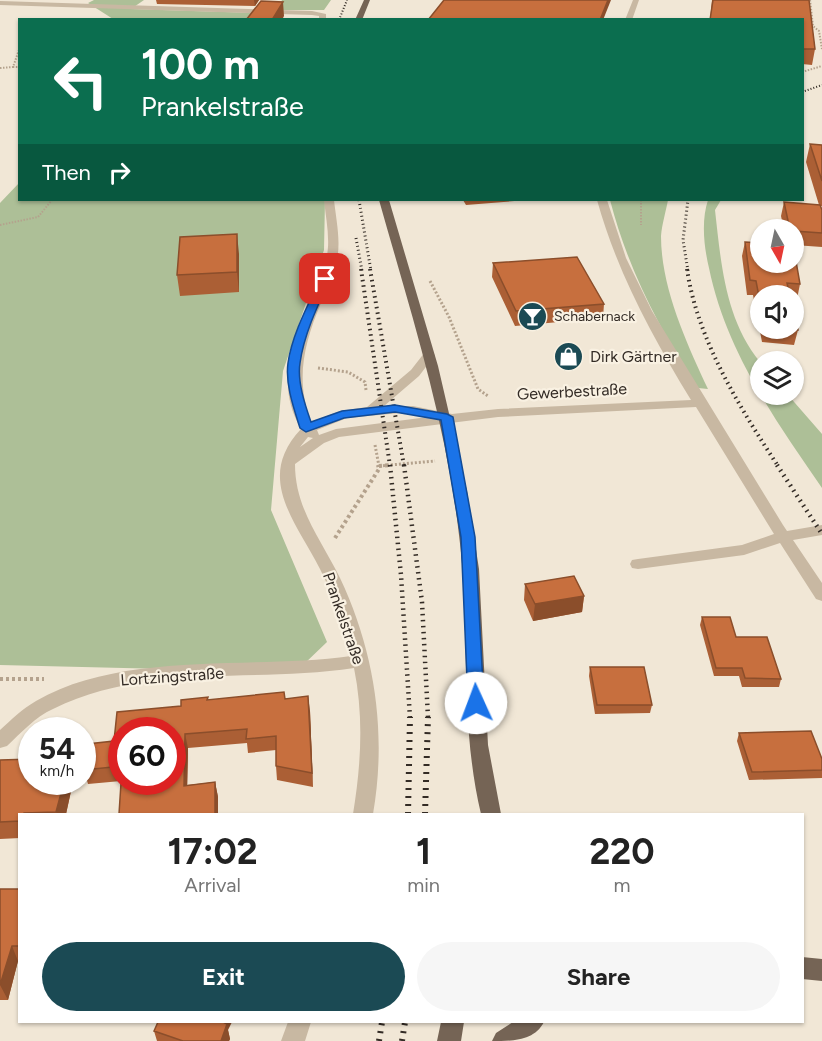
<!DOCTYPE html>
<meta charset="utf-8">
<style>
:root{--surface:#fff;--page:#f6f6f6;--text:#222;--muted:#767676;--accent:#1b4a54}
body{margin:0;font-family:Figtree,sans-serif;background:var(--page);color:var(--text);height:100vh;display:flex;flex-direction:column;font-size:22px;white-space:nowrap}
*{box-sizing:border-box;margin:0}
p{font-size:20px;color:var(--muted)}
.icon{flex:none;width:33px;height:33px;fill:none;stroke:currentColor;stroke-width:2;stroke-linecap:round;stroke-linejoin:round}
.map{position:relative;flex:1;overflow:hidden}
.drawer{position:absolute;left:18px;top:813px;width:786px;height:210px;display:flex;flex-direction:column;background:var(--surface);border-radius:0px;box-shadow:0 2px 4px #0004}
.drawer>*{flex:none}
.guide{position:absolute;left:18px;top:18px;width:786px;height:183px;border-radius:0px;box-shadow:0 2px 4px #0004;background:#0b6e4f;color:#fff;overflow:hidden}
.needle{width:39px;rotate:171deg}
.buttons{position:absolute;left:750px;top:219px;display:grid;gap:12px}
.buttons a{display:grid;place-items:center;width:54px;height:54px;border-radius:50%;background:var(--surface);box-shadow:0 2px 4px #0004;font-size:30px}
.speed{position:absolute;left:18px;top:717px;display:flex;gap:12px;font-size:30px;font-weight:700;text-align:center}
.speed>*{display:grid;place-content:center;width:78px;height:78px;border-radius:50%;background:var(--surface);box-shadow:0 2px 4px #0004;line-height:1}
.speed small{font-size:15px;font-weight:400}
.speed .limit{border:9px solid #d22;background:#fff;color:#111}
.pin{position:absolute;display:grid;place-items:center;width:51px;height:51px;color:#fff;margin:-26px;border-radius:12px;box-shadow:0 3px 9px #0006}
.me{position:absolute;width:66px;margin:-33px;rotate:358deg;stroke-linejoin:round;filter:drop-shadow(0 0 4px #0008)}
.turn{display:flex;align-items:center;gap:21px;height:126px;padding:0 24px;font-size:27px}
.turn .icon{width:78px;height:78px;stroke-width:2.5}
.turn b{display:block;font-size:42px;line-height:51px}
.then{display:flex;align-items:center;height:57px;padding:0 24px;background:#0003;gap:12px;font-size:22px}
.eta{display:flex;justify-content:space-evenly;align-items:center;height:102px;text-align:center}
.eta b{font-size:36px;font-weight:700;line-height:42px}
.primary-button{display:flex;gap:12px;margin-top:auto;padding:12px 24px}
.primary-button a{flex:1;height:69px;border-radius:36px;background:var(--accent);color:#fff;font-size:24px;font-weight:700;line-height:69px;text-align:center}
.primary-button a+a{background:var(--page);color:var(--text)}
.map>svg:first-child{display:block}
</style>
<div class="map">
<svg width="822" height="1041" viewBox="0 0 822 1041">
<rect width="100%" height="100%" fill="#f1e7d6"/>
<path fill="#adbf97" d="M94,0H144L131,9L256,13L251,20L113,19L88,3Z
M282,0H331L324,10H277Z
M19,183L20,200H325L324,250L283,371L271,510L327,642L303,665L165,669L0,665V203Z
M610,200H668C666,211 662,224 661,236C661,288 687,344 708,389L698,388C659,329 628,269 610,200Z
M708,200H721L715,210C721,263 725,319 760,362V394L788,395L822,434V488C775,420 726,351 709,268C704,247 701,221 708,200Z"/>
<g fill="none" stroke-linecap="round" stroke-linejoin="round">
<path stroke="#b4a28d" stroke-width="2" stroke-dasharray="1.5 1.5" stroke-linecap="butt" d="M810,0L813,26L819,31L822,49
M20,47L13,67H20
M0,68L13,67
M802,72L822,66
M641,200V225
M0,225L38,217L52,200"/>
<path stroke="#b4a28d" stroke-width="3" stroke-dasharray="2 2" stroke-linecap="butt" d="M430,281L449,317L478,389L488,396
M318,368L348,372L365,382L366,390
M375,445L379,466
M379,466L435,461"/>
<path stroke="#b4a28d" stroke-width="4" stroke-dasharray="3 3" stroke-linecap="butt" d="M379,466L391,465
M335,538L379,469L378,465
M0,679H44"/>
<path fill="#c8b8a2" fill-rule="evenodd" d="M633,0H639L632,20H625Z
M0,1L312,11L326,14V20H319V16L312,15L0,5Z
M324,200H334C336,219 341,240 337,260C335,274 327,289 321,303C304,343 295,380 311,422L340,411L367,407L411,370L425,352L429,351L435,355L419,376L384,406H413L452,414L498,409L691,400C652,336 617,272 597,200H607L626,258L652,311L783,525L787,531L822,525V535L793,540L822,583V601L816,599L780,543L744,555L638,569L632,568L630,564L632,560L638,559L742,545L774,534L696,407L498,417L339,437L324,443L295,464C295,509 321,539 340,578C375,652 387,733 373,814H353C361,765 364,717 354,668C255,683 145,663 53,709C35,717 21,733 7,746L0,748V730C11,720 22,709 36,701C124,650 253,670 351,656C344,626 334,597 320,569C295,520 255,478 301,429C265,367 313,318 326,260C331,241 326,220 324,200ZM400,413L428,417L336,429L319,435L317,430L347,418ZM308,437L313,438L300,447Z
M288,1022H311L305,1041H281Z"/>
<path fill="#756455" fill-rule="evenodd" d="M364,0H370L362,20H355Z
M379,200H389L438,366L467,491L479,569L488,745L501,814H481C459,723 471,628 459,535C446,421 410,310 379,200Z
M802,957L822,959V981L802,979Z
M441,1022H464L461,1041H437Z
M513,1022H544C534,1041 513,1041 492,1041L496,1033Z"/>
<path stroke="#332b25" stroke-width="2" stroke-dasharray="1 2" stroke-linecap="butt" d="M339,20L347,0
M802,92L822,85"/>
<path stroke="#332b25" stroke-width="3" stroke-dasharray="1 3" stroke-linecap="butt" d="M359,200L371,271
M356,238L362,271
M688,271L683,240L688,200"/>
<path stroke="#332b25" stroke-width="4" stroke-dasharray="1.5 4" stroke-linecap="butt" d="M361,269L390,466
M370,269L404,466
M687,269C697,339 740,408 778,466"/>
<path stroke="#332b25" stroke-width="4.5" stroke-dasharray="1.5 4.5" stroke-linecap="butt" d="M390,465L401,575L410,718
M404,465L422,602L428,718
M777,465L822,534"/>
<path stroke="#332b25" stroke-width="6" stroke-dasharray="2 6" stroke-linecap="butt" d="M408,814L410,717
M425,814L428,717
M379,1041L382,1022
M402,1041L405,1022"/>
</g>
<path fill="#ab5f35" d="M156,0H259L255,6L157,4Z
M712,0H809L815,49L812,65L802,64V20H710Z
M810,144L822,145V206H821L822,210V247L794,245V230H784L781,216L784,202L819,205L806,162Z
M463,200H527L466,205Z
M745,242L800,284L797,299L794,298V296H760V328H794L798,330L794,345L762,342L753,295H747L742,256Z
M239,254V292L180,296L177,275Z
M493,263L604,304L603,318L515,326L492,277Z
M525,584L584,596L582,612L533,621L524,600Z
M702,617L736,637L781,679L779,687H742L739,676H714L700,625Z
M590,667L652,705L650,713L595,714L589,676Z
M285,699L310,711L313,787L277,780L276,766V750L248,753L247,743L188,748L187,785L215,782L218,797L121,781L88,784L84,770L114,741L181,706L208,700Z
M739,733L822,770V778L749,780L737,741Z
M0,760L73,782L66,814H20V838L0,839Z
M0,889H20V961H18L8,1000H0Z
M228,1030L230,1039L229,1041H157L154,1031Z"/>
<path fill="#8b4e2b" d="M254,0H259L255,6Z
M608,0H611L603,20H600Z
M283,2L284,16L282,20H272Z
M237,234L239,254V292L237,272Z
M584,596L582,612L533,621L535,604Z
M308,696L310,711L313,787L312,773Z
M185,734L188,748L187,800L184,786Z
M64,782H73L66,814H57L56,812Z
M215,782L218,797V814H215Z
M12,946L18,961L8,1000L0,985Z
M223,1022H232L228,1030L230,1039L229,1041H221Z"/>
<path fill="#c76f3e" stroke="#8b4e2b" stroke-width="1.5" d="M444,0H608L600,20H428Z
M713,0H809L815,49H802V20H710Z
M261,1L283,2L272,20H246Z
M810,144L822,145V181Z
M784,202L820,205L822,210V233L794,231V230H790Z
M237,234V272L177,275L180,237Z
M745,242L760,243V262H794V250L800,284L787,283L790,296H760V302L756,281L750,280Z
M577,257L604,304L516,311L493,263Z
M794,312L798,330L778,328H794Z
M574,576L584,596L535,604L525,584Z
M702,617H730L736,637H767L781,679L745,678L742,668H716Z
M590,667H644L652,705H597Z
M284,692L285,699L308,696L312,773L276,766V736L246,739L247,729L185,734L184,786L215,782V814H119L122,768V782H172V730H122V766L84,770L87,744L114,741L117,712L181,706V700L208,697L207,700Z
M811,731L822,759V770L752,772L739,733Z
M32,759V782H64L56,812L24,813L23,814H20V821L0,822V760Z
M0,889H20V946H12L0,985Z
M158,1022H223L227,1024L221,1041H183L154,1031Z"/>
<path fill="#1a73e8" stroke="#114b97" stroke-width="1.5" d="M325,276L330,279C318,305 304,334 300,363C297,381 305,405 311,422L342,411L395,405L447,414L453,417L475,537L484,703L482,708L476,710L468,703L461,537L441,420L395,412L344,418L306,432L300,428C294,409 285,384 288,363C292,335 308,305 320,279Z"/>
<defs>
<symbol id="bar-disc" viewBox="-11 -11 22 22"><circle r="9.5" fill="#1b4a54" stroke="#f9f1e2"/><path d="M-6-5H6L.8 .8V4.5H3.5V6h-7V4.5H-.8V.8Z" fill="#fff"/></symbol>
<symbol id="shop-disc" viewBox="-11 -11 22 22"><circle r="9.5" fill="#1b4a54" stroke="#f9f1e2"/><path d="M-5-2.5h2.3a2.7 3.5 0 0 1 5.4 0H5L5.5 6h-11ZM-1.5-2.5h3a1.5 2.3 0 0 0-3 0Z" fill="#fff"/></symbol>
</defs>
<g fill-rule="evenodd">
<use href="#bar-disc" x="516" y="300" width="33" height="33"/>
<use href="#shop-disc" x="552" y="340" width="33" height="33"/>
</g>
<g text-anchor="middle" stroke-width="4.5" stroke-linejoin="round" paint-order="stroke">
<g font-size="14" fill="#332b25" stroke="#f9f1e2" text-anchor="start">
<text x="554" y="321">Schabernack</text>
</g>
<g font-size="16" fill="#332b25" stroke="#f9f1e2" text-anchor="start">
<text x="590" y="362">Dirk Gärtner</text>
</g>
<g font-size="16" fill="#332b25" stroke="#f9f1e2">
<text transform="translate(572 391) rotate(-3)" y="6">Gewerbestraße</text>
<text transform="translate(344 618) rotate(71)" y="6">Prankelstraße</text>
<text transform="translate(172 676) rotate(-4)" y="6">Lortzingstraße</text>
</g>
</g>
</svg>
<div class="buttons">
<a><svg class="needle" viewBox="-14 -14 28 28"><path d="M0-13l5 13h-10z" fill="#e53935"/><path d="M0 13l5-13h-10z" fill="#767676"/></svg></a>
<a><svg class="icon" aria-label="sound" viewBox="0 0 24 24"><path d="M4 9h4l5-4v14l-5-4H4zM17 9q2 3 0 6"/></svg></a>
<a><svg class="icon" aria-label="layers" viewBox="0 0 24 24"><path d="M12 4l9 5-9 5-9-5zM3 14l9 5 9-5"/></svg></a>
</div>
<div class="speed"><div>54<small>km/h</small></div><div class="limit">60</div></div>
<div class="pin" style="left:325px;top:279px;background:#d93025"><svg class="icon" aria-label="arrive" viewBox="0 0 24 24"><path d="M6 21V4h12l-3 4 3 4H6"/></svg></div>
<svg class="me" style="left:476px;top:703px" viewBox="-20 -20 40 40"><circle r="19" fill="#fff"/><path d="M0-13L10 11 0 6-10 11z" fill="#1a73e8"/></svg>
<div class="guide">
<div class="turn"><svg class="icon" aria-label="left" viewBox="0 0 24 24"><path d="M17 20v-9H6M10 6l-5 5 5 5"/></svg><div><b>100 m</b>Prankelstraße</div></div>
<div class="then">Then<svg class="icon" aria-label="right" viewBox="0 0 24 24"><path d="M7 20v-9h11M14 6l5 5-5 5"/></svg></div>
</div>
<section class="drawer">
<div class="eta">
<div><b>17:02</b><p>Arrival</p></div>
<div><b>1</b><p>min</p></div>
<div><b>220</b><p>m</p></div>
</div>
<div class="primary-button"><a>Exit</a><a>Share</a></div>
</section>
</div>
